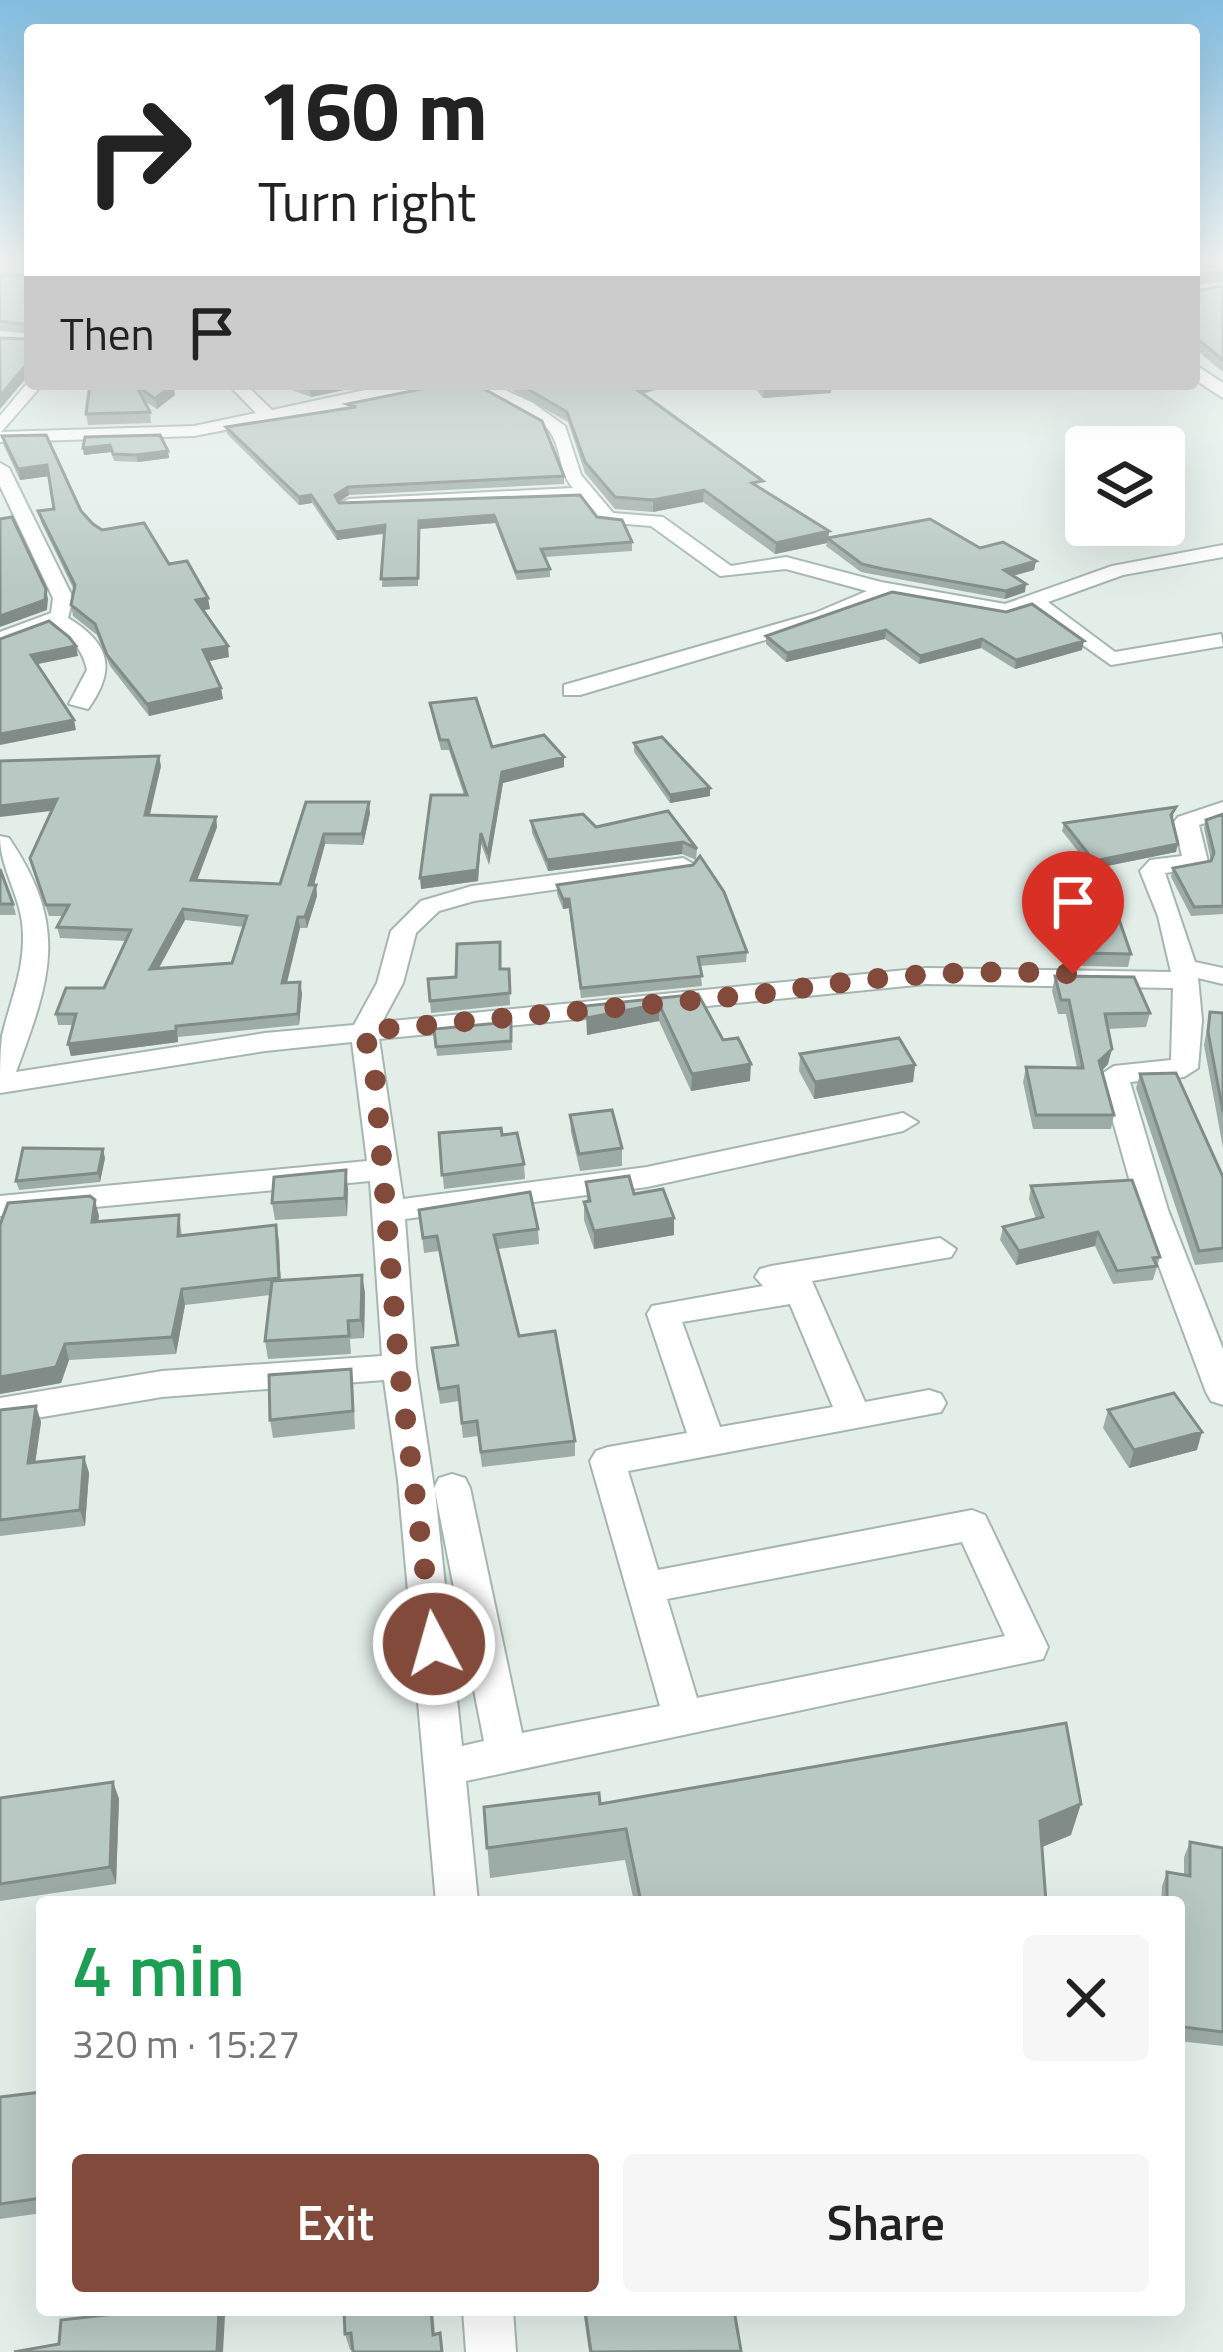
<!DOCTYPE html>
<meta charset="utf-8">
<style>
:root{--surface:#fff;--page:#f6f6f6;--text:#222;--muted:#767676;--accent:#824a3a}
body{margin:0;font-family:"Titillium Web",sans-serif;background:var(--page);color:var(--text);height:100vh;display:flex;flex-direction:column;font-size:45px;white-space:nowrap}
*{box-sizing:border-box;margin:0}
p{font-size:39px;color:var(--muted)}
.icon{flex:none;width:66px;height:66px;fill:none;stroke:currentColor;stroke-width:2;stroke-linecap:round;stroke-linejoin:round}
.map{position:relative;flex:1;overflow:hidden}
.sheet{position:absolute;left:36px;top:1896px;width:1149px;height:420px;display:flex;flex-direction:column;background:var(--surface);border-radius:12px;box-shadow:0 12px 48px #0002}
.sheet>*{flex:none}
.banner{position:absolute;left:24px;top:24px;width:1176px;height:366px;border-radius:12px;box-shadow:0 12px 48px #0002;background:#fff;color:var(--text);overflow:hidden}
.fabs{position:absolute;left:1065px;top:426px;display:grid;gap:24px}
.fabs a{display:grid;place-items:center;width:120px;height:120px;border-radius:12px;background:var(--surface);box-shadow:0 12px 48px #0002;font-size:60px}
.pin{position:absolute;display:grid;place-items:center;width:102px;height:102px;color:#fff;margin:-123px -51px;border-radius:50% 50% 50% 0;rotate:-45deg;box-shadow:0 0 12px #0007}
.pin .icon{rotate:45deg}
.me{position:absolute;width:132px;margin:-66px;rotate:354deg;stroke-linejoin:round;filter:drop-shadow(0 0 9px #0008)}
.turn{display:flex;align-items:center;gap:42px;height:252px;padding:0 36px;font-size:54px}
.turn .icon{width:156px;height:156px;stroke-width:2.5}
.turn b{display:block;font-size:84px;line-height:102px}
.then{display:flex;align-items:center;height:114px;padding:0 36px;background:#0003;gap:24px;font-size:45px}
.round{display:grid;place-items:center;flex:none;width:126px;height:126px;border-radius:12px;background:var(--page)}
.overview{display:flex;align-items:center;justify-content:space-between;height:204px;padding:0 36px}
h1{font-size:72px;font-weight:600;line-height:90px;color:#1e9e55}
.primary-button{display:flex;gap:24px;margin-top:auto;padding:24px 36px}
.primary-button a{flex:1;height:138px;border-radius:12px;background:var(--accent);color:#fff;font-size:48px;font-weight:600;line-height:138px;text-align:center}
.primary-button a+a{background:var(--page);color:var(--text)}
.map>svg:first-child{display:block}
</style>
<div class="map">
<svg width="1223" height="2352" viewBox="0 0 1223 2352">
<rect width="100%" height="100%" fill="#e3eee9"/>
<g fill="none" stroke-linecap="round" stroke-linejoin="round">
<defs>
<path id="minor" d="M1196,261L1223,266V274L1194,269Z
M30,380L43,384L1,432L194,426L256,413L228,384H245L272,410L379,387L465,384L194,436L0,442V416Z
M471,384H492L533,403L565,426L581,475L613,513L663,517L731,566L786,557L881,582L1005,604L1112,566L1223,545V557L1123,575L1048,602L1115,652L1221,634L1223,646L1111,665L1031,608L1006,616L889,596L829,621L580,695H564V685L815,613L867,591L786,569L720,576L651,526L601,522L582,498L343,508L340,504L349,499L573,488C559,472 562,453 552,435C537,408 494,401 471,384Z
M0,463L9,468L73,598L68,618C111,644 116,670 88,709L69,704L87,670C83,649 70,636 52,626L0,645V632L51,613L53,598L0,486Z
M1223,802V817L1199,825L1208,862L1205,867L1165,873L1195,962L1223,968V984L1198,978L1202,1020L1198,1068L1184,1077L1130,1082L1168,1210L1223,1349V1405L1211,1401L1206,1392L1138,1210L1100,1075L1114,1066L1171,1060L1173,988L926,984L379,1039L403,1199L647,1167L903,1113L918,1122L903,1131L647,1187L405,1219L416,1367L434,1488L439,1478L452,1474L465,1478L470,1488L522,1733L660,1706L590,1461L596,1451L608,1447L687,1433L647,1314L652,1306L763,1286L755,1277L760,1269L771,1266L940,1238L956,1249L951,1257L812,1281L865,1402L929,1390L941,1394L946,1403L941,1412L628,1471L658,1570L972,1510L985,1515L1048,1647L1043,1659L466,1781L478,1902H436L398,1480L384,1380L162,1397L0,1424V1398L162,1371L382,1356L370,1181L0,1216V1196L367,1161L352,1042L265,1051L0,1093C0,1075 0,1054 2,1036C10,1002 24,971 23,935C23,898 0,871 0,836L9,838C69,927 51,977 16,1072L265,1033L354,1025L377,983L391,931L421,901L472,886L683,858L695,865L692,870L474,901L439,911L416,933L403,983L382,1022L926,968L1171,972L1158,916L1140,871L1150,860L1182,856L1174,822L1178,817ZM790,1304L833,1407L720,1427L682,1322ZM435,1491L484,1741L462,1746ZM962,1542L1005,1636L697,1698L667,1599Z
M463,2310H513L516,2352H466Z"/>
<path id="tertiary" d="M1194,364L1223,383V398L1194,379Z"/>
</defs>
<use href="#minor" stroke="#a5b6b0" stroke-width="4"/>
<use href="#tertiary" stroke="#a5b6b0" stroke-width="4"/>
<use href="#minor" fill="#fff" fill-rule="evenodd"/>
<use href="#tertiary" fill="#fff" fill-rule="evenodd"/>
</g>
<path fill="#9eaca7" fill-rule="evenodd" d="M1194,261L1223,269V282L1195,285L1196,291L1223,285V372L1194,348Z
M0,275L30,276V377H27L0,409V338L28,339L30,334L0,331Z
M90,384H173L175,395L157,409L143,400L150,412L151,423L88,425L86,414Z
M276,384H372L311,397Z
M501,384H675L643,394L762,489L829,531V538L980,548L1036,561L1034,570L1013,576L1025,592L1005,599L861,572L826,546L827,543L775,554L703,502L653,512L615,509L585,473L568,422Z
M752,384H832L831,393L763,398Z
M347,404L564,476V484L349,495L339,503L597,517L632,542V551L545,557L550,569V577L517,580L495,523L419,529L418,586L382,587L384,534L337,540L312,503L299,505L227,434L226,427L348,408Z
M46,435L81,511L93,524L169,564L210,609L203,610L229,657L208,661L223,699L149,716L110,666L97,635L73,616L71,605L74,590L41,522L38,511L54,509L49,476L20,480L4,446L2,436Z
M83,448L168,451L169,458L138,462L114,461L111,452L84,455Z
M892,592L1082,650L1015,669L981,648L919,664L885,639L786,662L766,644V636Z
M430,703L492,747L564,767L503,783L489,865L481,844L478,881L421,889L464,795L449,750H441Z
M634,743L710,796L670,803L634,752Z
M161,766L150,815L216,817L217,827L197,881L280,884L306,802L370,813L363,845L325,844L314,885H316L317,896L307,928H300L287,983L302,993L299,1025L178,1037V1042L71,1056L68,1044L73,1025H58L56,1014L104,988L126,941L60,938L57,927L63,916H49L30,858L52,811ZM185,920L244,927L232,963L159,968Z
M668,811L697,849L696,860L682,854L548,871L532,833L531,821L596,827Z
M1223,814V914L1191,916L1171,877L1173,868L1211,861L1204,828L1206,820Z
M1174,815L1172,818L1176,852L1092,869L1062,831L1064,823Z
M0,869L13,904L16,915H0Z
M557,885L747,952L746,962L700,966L702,986L581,998L569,908L563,909L557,894Z
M1073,907L1131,954L1128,967L1082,966L1071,920Z
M501,969H509L510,1005L431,1013L428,979L456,977Z
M1055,976L1150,1013L1146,1027L1108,1029V1064L1102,1071L1114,1115L1111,1129H1033L1023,1082L1026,1067L1077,1068L1066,1014H1058L1052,991Z
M698,994L723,1040L750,1081L691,1091L659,1021L587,1035L585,1006Z
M1210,1012L1223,1013V1148L1204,1045Z
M511,1022L512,1050L437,1056L434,1029Z
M800,1054L915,1065L913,1082L814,1099L799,1071Z
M1140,1074L1223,1177V1262L1195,1265L1136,1088Z
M570,1115L622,1148V1166L580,1171L571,1132Z
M439,1133L524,1164L525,1179L444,1189Z
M105,1158L100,1182L19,1190L16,1181Z
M586,1182L634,1194L674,1235L594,1249L584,1220V1202H587Z
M1031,1186L1160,1257L1153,1280L1113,1284L1095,1246L1016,1265L1000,1240L1003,1227L1036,1219L1029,1199Z
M348,1188L347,1216L275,1220L272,1203Z
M419,1210L538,1229L539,1244L498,1249L519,1336L575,1441V1456L482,1467L478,1436L463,1438L459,1401L440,1404L432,1348L457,1345L439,1251L424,1253Z
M179,1215L182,1236L276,1225L281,1281L362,1275L365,1293L364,1338L350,1339L351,1354L268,1359L265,1341L270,1295L185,1305L176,1354L69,1360L61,1383L0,1394L99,1216L98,1221Z
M353,1387L355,1429L273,1438L270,1420Z
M36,1406L41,1422L35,1462L84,1457L89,1473L85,1526L0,1536V1410Z
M1108,1410L1197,1450L1129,1468L1103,1428Z
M113,1782L119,1799L116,1884L0,1901V1798Z
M600,1804L1071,1835L1042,1847L1046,1902H634L625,1860L490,1878L484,1807Z
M1190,1842L1223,1848V2046L1179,2041V1902H1161L1162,1886L1167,1872L1184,1875V1857Z
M42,2092V2213L0,2219V2097Z
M344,2310H433L435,2334L350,2350L345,2334Z
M583,2310H734L741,2352H589Z"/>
<path fill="#818c88" d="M1223,272V282L1194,285V275Z
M24,367L27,377L0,409V396Z
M173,384L175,395L157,409L155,399Z
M321,384H372L311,397L309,387Z
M639,384H675L632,396V386Z
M808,384H832L831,393L763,398L764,388Z
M110,445L111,452L84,455L83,448Z
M168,451L169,458L138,462L136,455Z
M47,465L50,476L20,480L18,469Z
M348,487L349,495L336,503L335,495Z
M704,490L703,502L653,512V500Z
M311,495L312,503L299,505V497Z
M494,515L495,523L419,529L418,586L419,521Z
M385,525V533L337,540L336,532Z
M829,531L827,543L775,554L776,543Z
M1036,561L1034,570L1003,578L1004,570Z
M1026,584L1025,592L1005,599L1006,591Z
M46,589L48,599L47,610L0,627V616Z
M208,598L210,609L198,611L196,600Z
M886,630L885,639L786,662L787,653Z
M982,639L981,648L919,664L920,656Z
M1084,641L1082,650L1015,669L1016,660Z
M76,646L78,656L33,665L31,655Z
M228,646L229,657L205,662L203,650Z
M221,688L223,699L149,716L147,704Z
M74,720L76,730L0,745V734Z
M159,756L161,766L147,826L145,815Z
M564,757V767L503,783L489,865L488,854L502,772Z
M710,788V796L670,803V795Z
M57,799L59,810L0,817V806Z
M369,802L370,813L363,845L362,834Z
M216,817L217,827L193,891L191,880Z
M481,833L478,881L421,889L420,878Z
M324,834L325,844L311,896L309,885Z
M683,842L682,854L548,871L547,860Z
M1178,844L1176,852L1092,869L1094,861Z
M316,885L317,896L307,928L305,917Z
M563,899H569V908L563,909Z
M183,909L185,920L152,980L150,969Z
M298,917L300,928L284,994L282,983Z
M300,982L302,993L299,1025L298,1014Z
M659,1004V1021L587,1035V1018Z
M176,1026L178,1042L71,1056L68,1044Z
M1112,1049L1108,1064L1096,1076L1099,1061Z
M751,1064L750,1081L691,1091L692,1074Z
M915,1065L913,1082L814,1099L815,1082Z
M103,1149L105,1158L100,1182L98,1173Z
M346,1170L348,1188L347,1216L345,1198Z
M95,1200L99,1216L96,1238L92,1222Z
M674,1218V1235L594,1249V1231Z
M276,1225L279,1241L281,1294L279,1278Z
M1098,1232L1095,1246L1016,1265L1019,1251Z
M362,1275L365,1293L364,1338L361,1320Z
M182,1289L185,1305L176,1354L172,1337Z
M65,1344L69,1360L61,1383L0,1394V1377Z
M36,1406L41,1422L33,1479L28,1463Z
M1202,1432L1197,1450L1129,1468L1134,1450Z
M84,1457L89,1473L85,1526L80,1510Z
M113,1782L119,1799L116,1884L110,1867Z
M1081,1804L1071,1835L1030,1852L1040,1821Z
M219,2310H223L225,2316L223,2352H217Z"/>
<path fill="#b8c8c2" stroke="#818c88" stroke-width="3" fill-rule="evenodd" d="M1194,262L1223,269V272L1194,275Z
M0,275L30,276V287L27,290L30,291V325L0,321Z
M1194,281L1196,291L1223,286V360L1194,336Z
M30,333V367H24L0,396V338L28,339Z
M90,384H173L155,399L136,385L150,412L86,414Z
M446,384H475L542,421L564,476L348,487L335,495L339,503L580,495L597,517L622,520L632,542L541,549L550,569L516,572L494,515L419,521L418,578L381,579L385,525L336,532L311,495L299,497L226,427L356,407L347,404Z
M519,384H639L632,386L763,481L752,483L829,531L776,543L704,490L653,500L615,497L585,462L567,412Z
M761,384H808L764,388Z
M46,435L81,511L93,524L102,530L144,523L169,564L187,561L208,598L196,600L228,646L203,650L221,688L147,704L107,655L95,624L71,605L75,585L38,511L54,509L47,465L18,469L2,436Z
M160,435L168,451L136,455L113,454L110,445L83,448L85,437Z
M12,517L46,589L45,600L0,616V519Z
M930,519L980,548L1003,542L1036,561L1004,570L1026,584L1006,591L883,569L862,564L827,538Z
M892,592L1006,612L1032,604L1084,641L1016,660L982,639L920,656L886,630L787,653L766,636Z
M49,621L69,637L76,646L31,655L74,720L0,734V639Z
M476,698L492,747L544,735L564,757L502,772L488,854L481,833L477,870L420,878L431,795H467L448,740H440L430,703Z
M662,737L710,788L670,795L634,743Z
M159,756L145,815L216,817L191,880L280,884L306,802H369L362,834H324L309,885H316L305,917H298L282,983L300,982L298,1014L176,1026V1031L68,1044L76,1014H56L66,988H104L131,930L57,927L69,905H46L30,858L57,799L0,806V761ZM183,909L247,916L232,963L150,969Z
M1176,807L1171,815L1178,844L1094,861L1064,823Z
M668,811L697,849L683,842L547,860L531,821L583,814L596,827Z
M1223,814V906L1194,907L1173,868L1211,861L1214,853L1206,820Z
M700,856L724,892L747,952L698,957L702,976L581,988L569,899H563L557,885L693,865Z
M0,869L13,904H0Z
M1073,907L1115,908L1131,954L1085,953Z
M500,942V969H509L510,993L430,1001L428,979L456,977L457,944Z
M1055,976L1134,977L1150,1013L1105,1014L1112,1049L1099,1061L1114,1115H1036L1026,1067L1083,1068L1069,1000H1061Z
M698,994L723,1040L738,1038L751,1064L692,1074L659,1004L587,1018L585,1006Z
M1210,1012L1223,1013V1112L1208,1032Z
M511,1022V1041L436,1047L434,1029Z
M899,1038L915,1065L815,1082L800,1054Z
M1176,1073L1223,1177V1248L1199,1251L1140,1074Z
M612,1110L622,1148L579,1154L570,1115Z
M501,1128L502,1135L517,1133L524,1164L442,1175L439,1133Z
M23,1148L103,1149L98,1173L16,1181Z
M346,1170L345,1198L272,1203L274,1177Z
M629,1176L634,1194L663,1189L674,1218L594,1231L584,1202L590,1201L586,1182Z
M1132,1180L1160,1257L1153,1258L1157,1266L1117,1271L1098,1232L1019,1251L1003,1227L1043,1217L1031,1186Z
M530,1192L538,1229L494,1235L519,1336L555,1331L575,1441L481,1452L477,1421L462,1423L458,1386L439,1389L432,1348L458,1345L437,1236L423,1238L419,1210Z
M90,1196L95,1200L92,1222L179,1215L178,1236L276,1225L279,1278L182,1289L172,1337L65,1344L56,1367L0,1377V1225L8,1203Z
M362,1275L361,1320L348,1321L349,1336L265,1341L272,1281Z
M351,1369L353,1411L270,1420L269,1375Z
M1174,1393L1202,1432L1134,1450L1108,1410Z
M36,1406L28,1463L84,1457L80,1510L0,1520V1410Z
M1066,1723L1081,1804L1040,1821L1046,1902H641L626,1829L487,1848L484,1807L599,1793L600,1804Z
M113,1782L110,1867L0,1884V1798Z
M1190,1842L1223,1848V2032L1183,2027L1179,1988V1902H1167V1872L1190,1876Z
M42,2092V2198L0,2204V2097Z
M149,2310H219L217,2352H14L59,2344L61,2320Z
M344,2310H431L433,2335L440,2333L442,2352H353L351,2333L345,2334Z
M585,2310H734L741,2351L591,2352Z"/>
<linearGradient id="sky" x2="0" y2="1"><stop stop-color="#82bde0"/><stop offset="0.44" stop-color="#f2f7f5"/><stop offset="1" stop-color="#f2f7f5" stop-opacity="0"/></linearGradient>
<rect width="1223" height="590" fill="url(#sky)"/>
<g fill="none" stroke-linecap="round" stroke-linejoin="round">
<path stroke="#824a3a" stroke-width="21" stroke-dasharray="0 37.8" d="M434,1644L399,1367L375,1078L364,1031L772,993C870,976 973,968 1073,974"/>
</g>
</svg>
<div class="fabs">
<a><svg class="icon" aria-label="layers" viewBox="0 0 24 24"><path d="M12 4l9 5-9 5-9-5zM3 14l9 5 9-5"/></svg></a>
</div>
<div class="pin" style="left:1073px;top:974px;background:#d93025"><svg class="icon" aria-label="arrive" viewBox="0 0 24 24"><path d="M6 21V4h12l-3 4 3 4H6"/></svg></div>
<svg class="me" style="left:434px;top:1644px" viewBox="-20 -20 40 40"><circle r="17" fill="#824a3a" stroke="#fff" stroke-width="3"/><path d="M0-11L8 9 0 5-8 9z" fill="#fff"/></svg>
<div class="banner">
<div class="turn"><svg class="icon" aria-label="right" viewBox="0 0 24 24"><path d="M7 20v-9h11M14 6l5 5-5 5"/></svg><div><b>160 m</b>Turn right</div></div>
<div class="then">Then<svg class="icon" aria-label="arrive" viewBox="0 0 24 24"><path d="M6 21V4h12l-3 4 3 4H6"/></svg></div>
</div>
<section class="sheet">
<div class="overview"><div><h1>4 min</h1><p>320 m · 15:27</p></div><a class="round"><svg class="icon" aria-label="close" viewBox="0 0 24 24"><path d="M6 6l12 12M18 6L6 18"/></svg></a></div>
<div class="primary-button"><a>Exit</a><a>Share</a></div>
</section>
</div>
